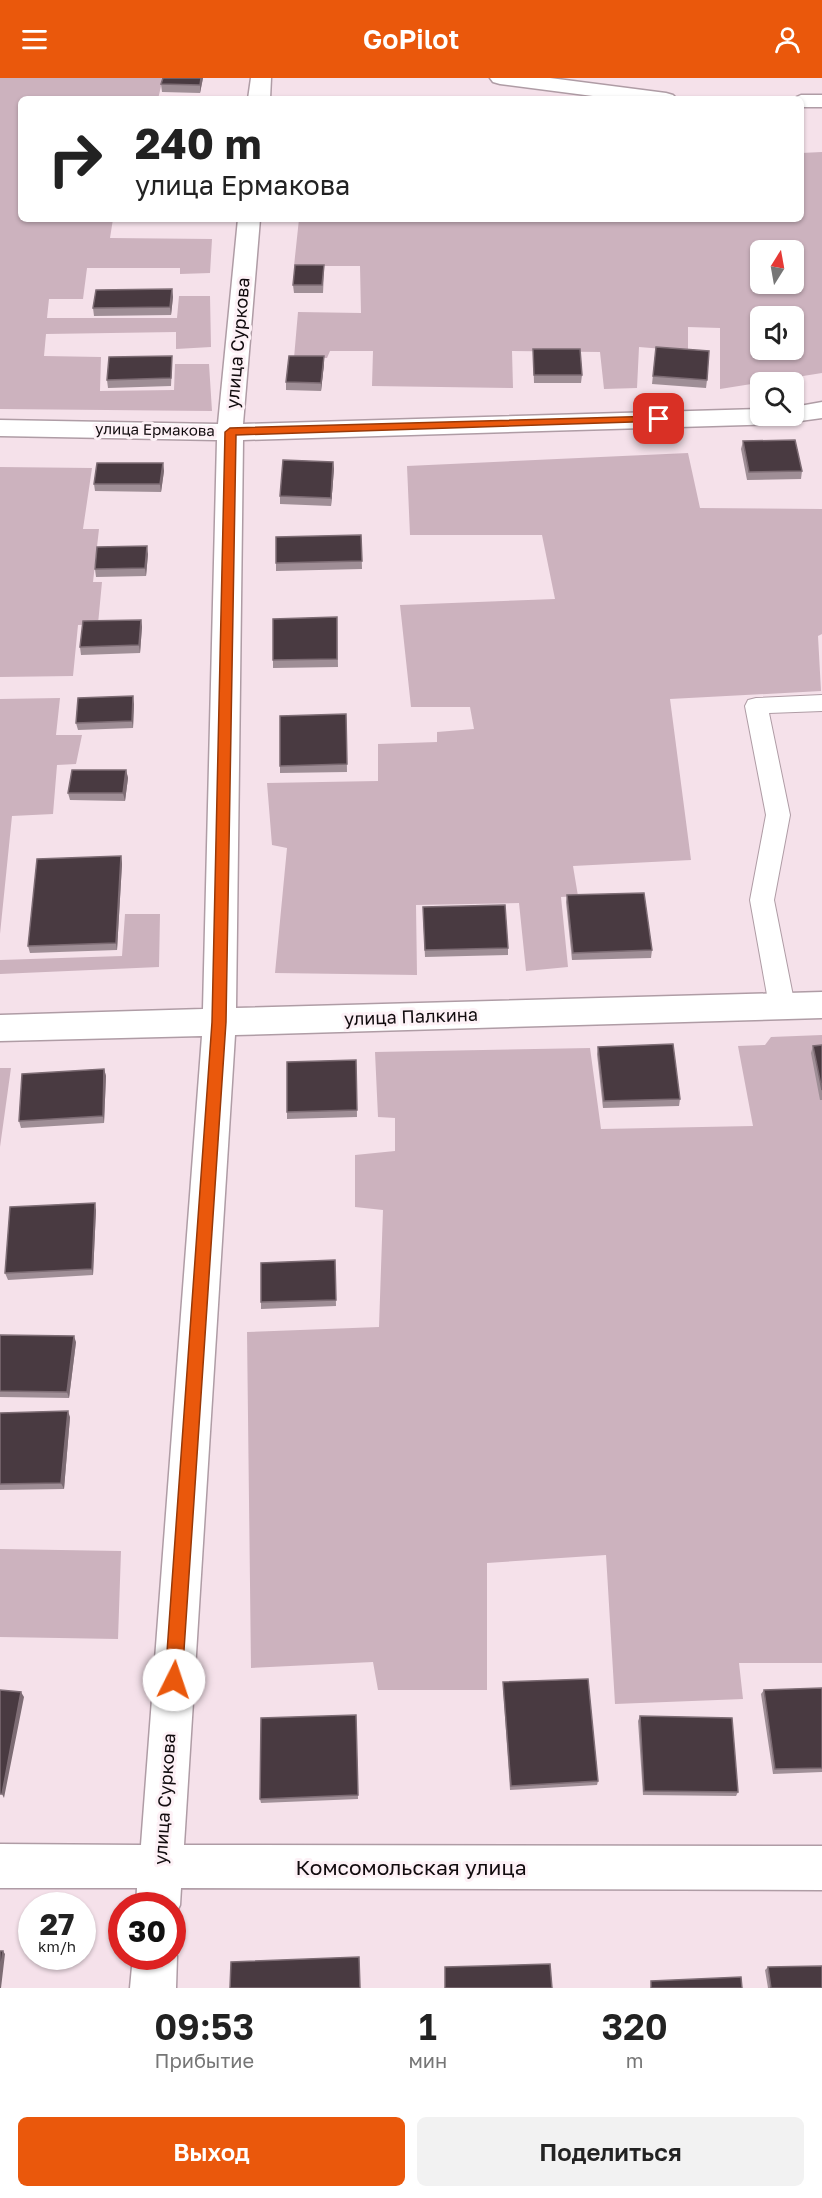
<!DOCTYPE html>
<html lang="ru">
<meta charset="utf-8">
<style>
:root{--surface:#fff;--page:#f2f2f2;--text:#222;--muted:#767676;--accent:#ea580c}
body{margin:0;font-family:"Golos Text",sans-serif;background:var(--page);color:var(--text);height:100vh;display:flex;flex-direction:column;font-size:22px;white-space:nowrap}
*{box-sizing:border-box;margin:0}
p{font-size:20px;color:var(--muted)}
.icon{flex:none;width:33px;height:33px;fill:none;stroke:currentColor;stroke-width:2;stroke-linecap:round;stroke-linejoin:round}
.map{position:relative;height:1910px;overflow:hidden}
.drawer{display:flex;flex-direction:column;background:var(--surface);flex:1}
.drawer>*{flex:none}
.top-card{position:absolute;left:18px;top:18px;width:786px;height:126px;border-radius:9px;box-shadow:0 2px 4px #0004;background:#fff;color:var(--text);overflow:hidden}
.needle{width:39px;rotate:11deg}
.controls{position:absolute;left:750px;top:162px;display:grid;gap:12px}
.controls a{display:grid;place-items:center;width:54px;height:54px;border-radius:9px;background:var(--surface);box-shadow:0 2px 4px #0004;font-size:30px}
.speed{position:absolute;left:18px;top:1814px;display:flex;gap:12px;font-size:30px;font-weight:700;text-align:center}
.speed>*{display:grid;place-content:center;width:78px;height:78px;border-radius:50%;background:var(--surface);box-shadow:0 2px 4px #0004;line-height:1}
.speed small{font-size:15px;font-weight:400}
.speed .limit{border:9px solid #d22;background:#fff;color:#111}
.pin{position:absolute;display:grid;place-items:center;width:51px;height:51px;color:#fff;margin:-26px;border-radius:12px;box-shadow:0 3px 9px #0006}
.me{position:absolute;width:66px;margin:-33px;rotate:4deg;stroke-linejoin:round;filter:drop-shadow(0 0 4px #0008)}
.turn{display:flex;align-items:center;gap:21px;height:126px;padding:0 18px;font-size:27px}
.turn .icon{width:78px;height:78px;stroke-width:2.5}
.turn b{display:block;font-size:42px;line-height:51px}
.eta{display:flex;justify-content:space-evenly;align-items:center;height:102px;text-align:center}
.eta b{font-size:36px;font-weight:600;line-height:42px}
.primary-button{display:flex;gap:12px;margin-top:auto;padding:12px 18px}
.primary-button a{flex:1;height:69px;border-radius:9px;background:var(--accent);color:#fff;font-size:24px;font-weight:600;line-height:69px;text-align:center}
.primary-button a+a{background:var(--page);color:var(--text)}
header{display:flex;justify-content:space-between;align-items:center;height:78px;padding:0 18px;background:var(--accent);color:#fff;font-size:27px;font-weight:600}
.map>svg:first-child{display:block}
</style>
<header><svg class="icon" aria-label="menu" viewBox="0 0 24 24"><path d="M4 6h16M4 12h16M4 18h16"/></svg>GoPilot<svg class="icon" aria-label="person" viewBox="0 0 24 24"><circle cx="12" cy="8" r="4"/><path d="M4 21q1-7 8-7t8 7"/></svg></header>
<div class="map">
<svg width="822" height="1910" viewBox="0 0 822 1910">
<rect width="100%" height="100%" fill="#f5e1ea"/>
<path fill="#ccb2be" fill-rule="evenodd" d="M0,0H163L158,21H21V141H113L110,160L212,161L210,195L180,196V190H87L83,221H49L47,240H177L179,218H210L211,269L176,271V254L46,256L44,278L101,279L100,313L174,312L175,286H209L212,333L0,331Z
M822,74V295L720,311V250L688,249V273L639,269L637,310L604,311L600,274L512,273L513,310L372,308L373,273H330L327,280H294L298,234L361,235L360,188H294L299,141H801V75ZM760,172H794V206H760ZM760,238H794V272H760Z
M688,375L700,430L822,431V556L818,558L821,613L670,621L691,782L573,788L578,818L561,819L568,889L526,893L519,825L416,827L417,897L275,895L287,770L272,767L267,705L378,703V666L437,664V654L474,651L470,629H411L400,527L555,521L542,457H410L407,388Z
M0,389L92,390L83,451H99L93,504H102L98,546L78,547L73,598L0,599Z
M60,620L56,657H82L76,686L57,687L53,736L12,738L0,856V621Z
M125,836H160L159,889L0,896V882L122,878Z
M822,957V1585H739L743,1621L615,1626L606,1477L487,1485V1612H378L373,1584L251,1590L247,1254L379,1249L383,1132L355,1129V1077L395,1073V1040L378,1039L375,974L590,970L601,1051L753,1048L738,968L765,967L771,959Z
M0,990H11L0,1069Z
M0,1471L121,1473L118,1561L0,1559Z"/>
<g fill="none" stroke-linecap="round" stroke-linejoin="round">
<defs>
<path id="service" d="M822,617V633L769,635L790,737L774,822L795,928L791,935L782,938L773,935L769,928L750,822L766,737L745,628L748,622L756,620Z"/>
<path id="minor" d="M251,0H271L270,21H248Z
M490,0H550L666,15L673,17L677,21H616L500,6L493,4Z
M801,17H822V29H801V21H792Z
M238,141H260L243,346L760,331V338H794V329L822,324V340L778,346L243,362L236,930L822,914V940L235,957L184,1767L822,1768V1812L181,1810L180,1827L172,1843V1827H136L137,1810H0V1766L141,1767L202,958L0,963V937L203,931L217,362L0,358V342L218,346Z
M172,1866L177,1878L176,1910H130L133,1878H172Z"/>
</defs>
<use href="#service" stroke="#af9ca5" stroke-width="2"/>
<use href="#minor" stroke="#af9ca5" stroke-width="3"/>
<use href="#service" fill="#fff" fill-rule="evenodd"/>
<use href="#minor" fill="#fff" fill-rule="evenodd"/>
</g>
<path fill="#9f8e96" d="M163,0H203L200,15L162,14L161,6Z
M324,195L323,215H294L293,207Z
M172,211L173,219L171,237L94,238L93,230Z
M656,269L707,302L706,310L652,306Z
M533,271L582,297L581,305H534Z
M172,286L171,308L108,310L107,302Z
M324,286L321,313L286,312V304Z
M743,363L802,393L801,401L747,402L741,371Z
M333,384L334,391L331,428L280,426V418Z
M163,385L164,393L161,414L95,413L94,406Z
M361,457L362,491L276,493V485Z
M148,476L146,498L96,499L95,491Z
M337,539L338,589L273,590V582Z
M141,542L142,549L140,575L81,577L80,569Z
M134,626L133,650L78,652L76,645Z
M346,636L347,694L280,695V688Z
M126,692L128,700L125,723L70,722L68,715Z
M121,778L122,786L117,872L30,875L28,868Z
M567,817L652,872L651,880L572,882L566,824Z
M423,836L508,870V877L425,879Z
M822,967V1022H820L811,975L813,968Z
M598,969L680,1021L679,1028L603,1030L597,976Z
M356,982L357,1039L287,1041V1034Z
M104,991L106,998L104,1045L21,1050L19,1043Z
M96,1132L93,1197L8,1202L5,1195Z
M335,1182L336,1228L261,1231V1224Z
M0,1257L76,1264L69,1320L0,1319Z
M0,1335L70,1339L64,1411L0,1412Z
M503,1604L598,1703L597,1707L510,1712L503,1609Z
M822,1610V1694L773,1696L761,1616L764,1612Z
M356,1637L358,1721L261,1725L260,1721Z
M640,1638L738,1714L736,1718L643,1717L638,1643Z
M768,1889L822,1910H768L765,1892Z"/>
<path fill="#7d6c74" d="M201,0H203L200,15V7Z
M172,211L173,219L171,237L170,229Z
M324,278V286L321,313V305Z
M333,384L334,391L331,428V420Z
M163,385L164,393L161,414L160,406Z
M147,468L148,476L146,498L145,490Z
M141,542L142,549L140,575L139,567Z
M133,618L134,626L133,650L132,643Z
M126,692L128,700L125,723L123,715Z
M121,778L122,786L117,872L116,865Z
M104,991L106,998L104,1045L103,1038Z
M95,1125L96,1132L93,1197L92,1191Z
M74,1258L76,1264L69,1320L67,1314Z
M68,1333L70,1339L64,1411L61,1405Z
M21,1614L24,1619L4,1720L2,1716Z
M3,1873L5,1876L1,1910H0V1895Z"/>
<path fill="#493a41" stroke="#7d6c74" stroke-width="1.5" d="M163,0H201L200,7L161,6Z
M295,187H324L322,207H293Z
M172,211L170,229L93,230L96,212Z
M656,269L709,273L707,302L653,298Z
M533,271H580L582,297H534Z
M172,278L171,300L107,302L109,279Z
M289,278H324L321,305L286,304Z
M795,362L802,393L749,394L743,363Z
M283,382L333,384L331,420L280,418Z
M97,385H163L160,406H94Z
M361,457L362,483L276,485V459Z
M147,468L145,490L95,491L97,469Z
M337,539V581L273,582V541Z
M141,542L139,567L80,569L83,543Z
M133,618L132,643L76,645L78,620Z
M346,636L347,686L280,688V638Z
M72,692H126L123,715H68Z
M121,778L116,865L28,868L37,781Z
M644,815L652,872L573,875L567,817Z
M505,827L508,870L425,872L423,829Z
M673,966L680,1021L604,1023L598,969Z
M822,967V1012L813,968Z
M356,982L357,1032L287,1034V984Z
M104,991L103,1038L19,1043L22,996Z
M95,1125L92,1191L5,1195L10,1129Z
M335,1182L336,1222L261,1224V1185Z
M0,1257L74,1258L67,1314L0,1313Z
M68,1333L61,1405L0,1406V1335Z
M588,1601L598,1703L511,1708L503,1604Z
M822,1610V1690L775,1691L764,1612Z
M0,1612L21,1614L2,1716H0Z
M356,1637L358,1717L260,1721L261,1640Z
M640,1638L732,1640L738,1714L644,1713Z
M0,1873H3L0,1895Z
M359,1879L360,1910H230L231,1884Z
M550,1886L552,1910H445V1889Z
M822,1888V1910H771L768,1889Z
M741,1899L742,1910H651V1903Z"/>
<path fill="#ea580c" stroke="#983908" stroke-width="1.5" d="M659,338L664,341L663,343L236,357L226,944L182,1602L180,1608L174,1611L168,1608L165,1602L212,944L225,354L230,350Z"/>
<g text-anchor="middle" stroke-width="6" stroke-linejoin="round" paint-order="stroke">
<g font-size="15" fill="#110b0e" stroke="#fdf1f6">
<text transform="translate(155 352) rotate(1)" y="5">улица Ермакова</text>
</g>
<g font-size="18" fill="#110b0e" stroke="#fdf1f6">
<text transform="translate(238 265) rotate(-85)" y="6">улица Суркова</text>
<text transform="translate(411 939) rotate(-2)" y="6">улица Палкина</text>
<text transform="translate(165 1721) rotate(-86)" y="6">улица Суркова</text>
</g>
<g font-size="21" fill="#110b0e" stroke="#fdf1f6">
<text x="411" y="1797">Комсомольская улица</text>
</g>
</g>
</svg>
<div class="controls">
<a><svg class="needle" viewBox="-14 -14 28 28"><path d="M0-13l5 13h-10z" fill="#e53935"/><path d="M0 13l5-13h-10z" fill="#767676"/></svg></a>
<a><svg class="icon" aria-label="sound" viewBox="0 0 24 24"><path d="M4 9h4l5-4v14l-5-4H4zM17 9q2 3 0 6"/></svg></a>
<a><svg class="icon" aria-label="search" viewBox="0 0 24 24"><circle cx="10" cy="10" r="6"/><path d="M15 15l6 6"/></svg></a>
</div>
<div class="speed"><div>27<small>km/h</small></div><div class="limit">30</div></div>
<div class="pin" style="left:659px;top:341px;background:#d93025"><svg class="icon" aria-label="arrive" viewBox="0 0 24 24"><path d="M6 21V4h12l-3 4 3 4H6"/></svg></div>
<svg class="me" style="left:174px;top:1602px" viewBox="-20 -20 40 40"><circle r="19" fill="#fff"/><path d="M0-13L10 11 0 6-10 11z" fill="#ea580c"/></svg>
<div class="top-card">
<div class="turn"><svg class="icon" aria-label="right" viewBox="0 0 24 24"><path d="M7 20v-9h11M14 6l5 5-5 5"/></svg><div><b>240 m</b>улица Ермакова</div></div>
</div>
</div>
<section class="drawer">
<div class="eta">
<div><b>09:53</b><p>Прибытие</p></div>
<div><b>1</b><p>мин</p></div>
<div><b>320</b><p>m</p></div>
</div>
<div class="primary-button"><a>Выход</a><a>Поделиться</a></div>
</section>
